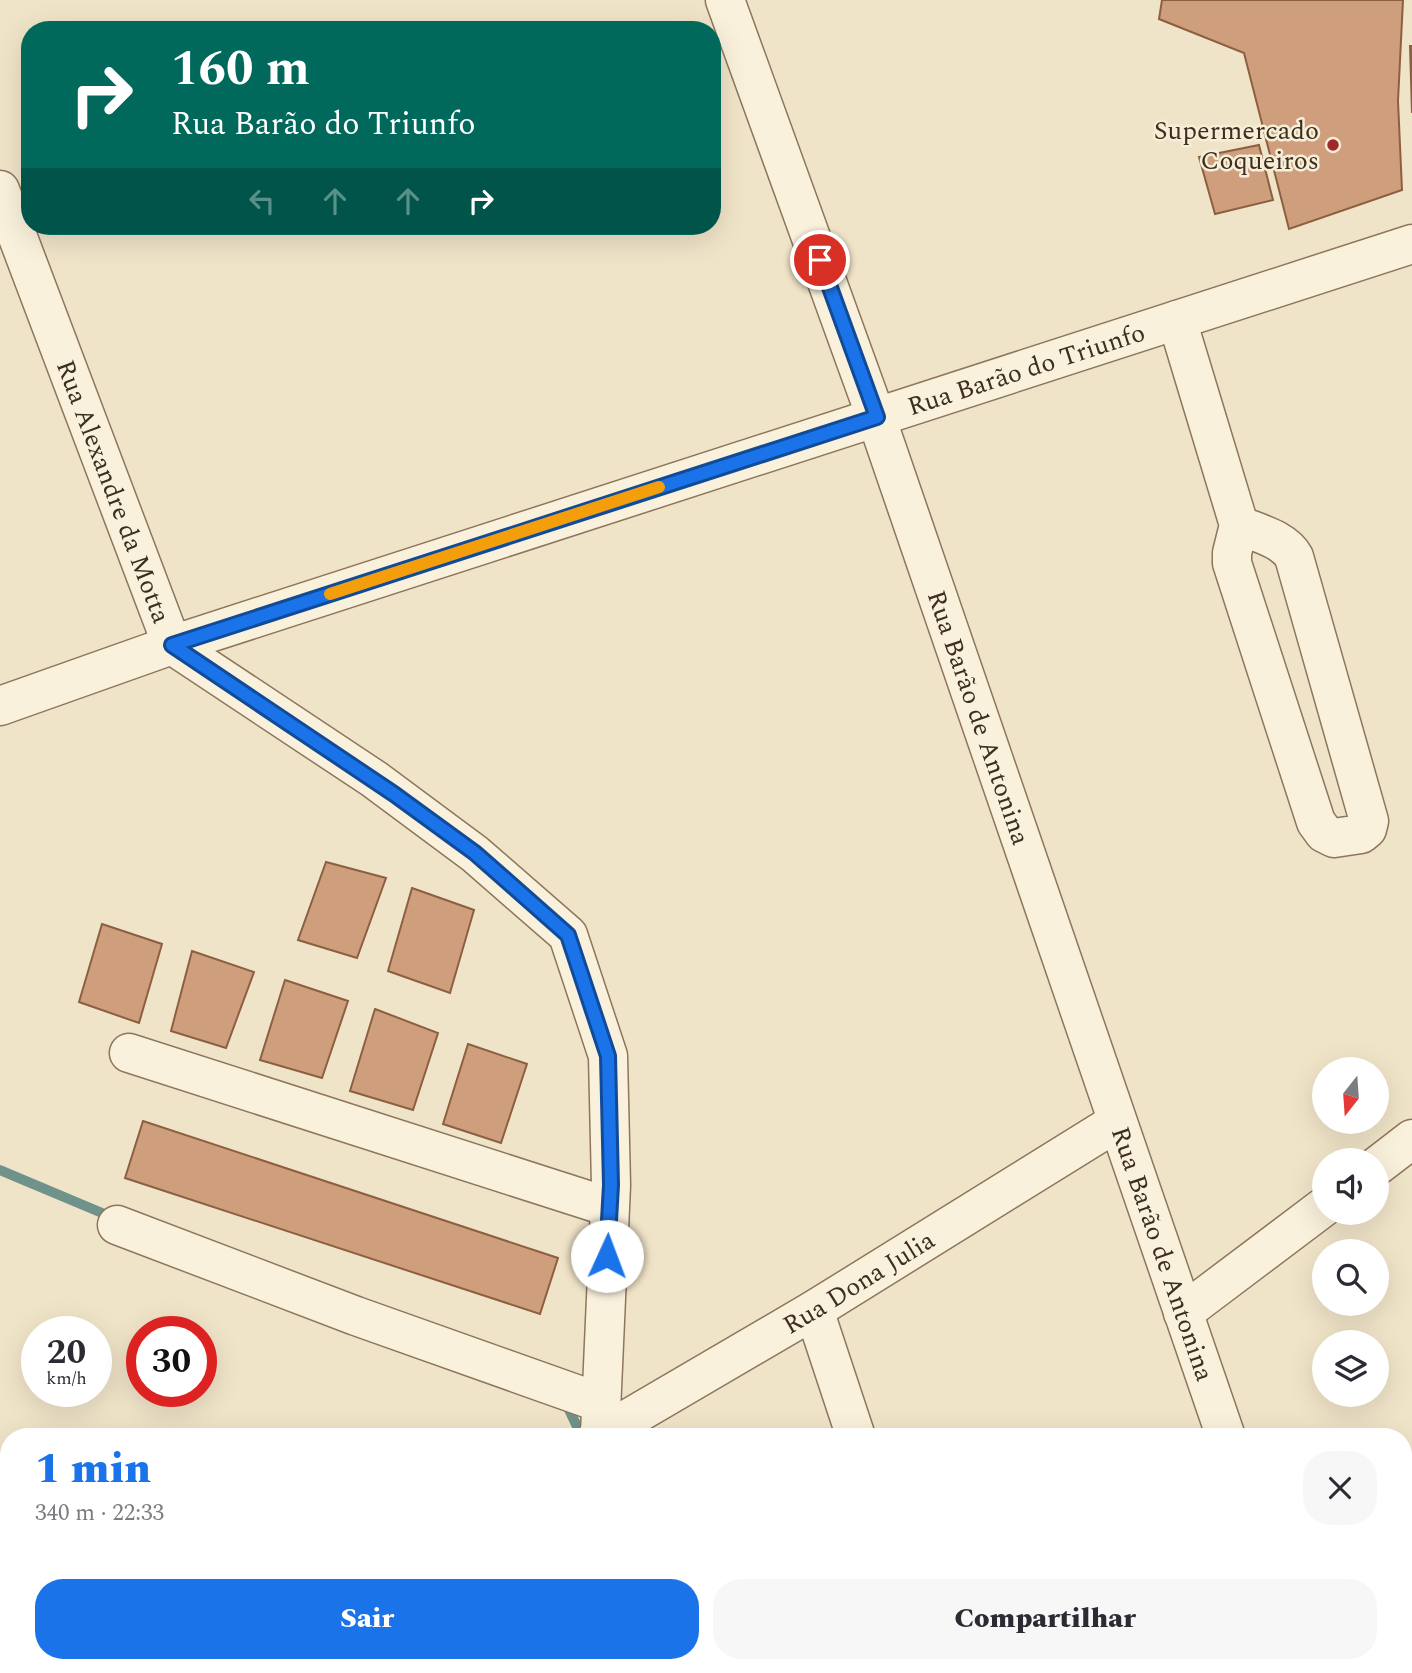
<!DOCTYPE html>
<html lang="pt">
<meta charset="utf-8">
<style>
:root{--surface:#fff;--page:#f7f7f7;--text:#2b2b33;--muted:#7c7c81;--accent:#1a73e8}
body{margin:0;font-family:Spectral,serif;background:var(--page);color:var(--text);height:100vh;display:flex;flex-direction:column;font-size:26px;white-space:nowrap}
*{box-sizing:border-box;margin:0}
p{font-size:23px;color:var(--muted)}
.icon{flex:none;width:38px;height:38px;fill:none;stroke:currentColor;stroke-width:2;stroke-linecap:round;stroke-linejoin:round}
.map{position:relative;flex:1;overflow:hidden}
.sheet{position:absolute;left:0px;top:1428px;width:1412px;height:245px;display:flex;flex-direction:column;background:var(--surface);border-radius:28px 28px 0 0;box-shadow:0 7px 28px #0002}
.sheet>*{flex:none}
.hud{position:absolute;left:21px;top:21px;width:700px;height:214px;border-radius:28px;box-shadow:0 7px 28px #0002;background:#00695c;color:#fff;overflow:hidden}
.needle{width:46px;rotate:197deg}
.buttons{position:absolute;left:1312px;top:1057px;display:grid;gap:14px}
.buttons a{display:grid;place-items:center;width:77px;height:77px;border-radius:50%;background:var(--surface);box-shadow:0 7px 28px #0002;font-size:35px}
.speed{position:absolute;left:21px;top:1316px;display:flex;gap:14px;font-size:35px;font-weight:700;text-align:center}
.speed>*{display:grid;place-content:center;width:91px;height:91px;border-radius:50%;background:var(--surface);box-shadow:0 7px 28px #0002;line-height:1}
.speed small{font-size:18px;font-weight:400}
.speed .limit{border:10px solid #d22;background:#fff;color:#111}
.pin{position:absolute;display:grid;place-items:center;width:60px;height:60px;color:#fff;margin:-30px;border:4px solid #fff;border-radius:50%;box-shadow:0 2px 7px #0007}
.me{position:absolute;width:77px;margin:-38px;rotate:2deg;stroke-linejoin:round;filter:drop-shadow(0 0 5px #0008)}
.turn{display:flex;align-items:center;gap:24px;height:147px;padding:0 35px;font-size:32px}
.turn .icon{width:91px;height:91px;stroke-width:2.5}
.turn b{display:block;font-size:49px;line-height:60px}
.lanes{display:flex;align-items:center;height:66px;padding:0 35px;background:#0003;justify-content:center;gap:35px;direction:ltr}
.lanes .off{opacity:.35}
.round{display:grid;place-items:center;flex:none;width:74px;height:74px;border-radius:28px;background:var(--page)}
.headline{display:flex;align-items:center;justify-content:space-between;height:119px;padding:0 35px}
h1{font-size:42px;font-weight:800;line-height:52px;color:var(--accent)}
.cta{display:flex;gap:14px;margin-top:auto;padding:14px 35px}
.cta a{flex:1;height:80px;border-radius:28px;background:var(--accent);color:#fff;font-size:28px;font-weight:800;line-height:80px;text-align:center}
.cta a+a{background:var(--page);color:var(--text)}
.map>svg:first-child{display:block}
</style>
<div class="map">
<svg width="1412" height="1673" viewBox="0 0 1412 1673">
<rect width="100%" height="100%" fill="#f0e4c8"/>
<g fill="none" stroke-linecap="round" stroke-linejoin="round">
<path stroke="#6f938a" stroke-width="10" d="M0,1170L114,1218
M565,1401L582,1437
M663,1664L666,1673"/>
</g>
<path fill="#cf9f7d" stroke="#8d5f41" stroke-width="2" d="M1162,0H1403L1398,101L1402,190L1289,229L1244,53L1159,19Z
M1410,46H1412V113Z
M1259,145L1273,200L1215,214L1199,157Z
M326,862L386,878L357,958L298,940Z
M412,888L474,910L450,993L388,971Z
M102,924L162,944L139,1023L79,1002Z
M192,951L254,972L226,1048L171,1031Z
M285,980L348,1001L322,1078L260,1060Z
M375,1009L438,1033L413,1110L350,1091Z
M468,1044L527,1064L501,1143L443,1124Z
M143,1121L558,1258L540,1314L125,1178Z"/>
<g fill="none" stroke-linecap="round" stroke-linejoin="round">
<defs>
<g id="minor">
<path id="s1" d="M725,0L876,417L1226,1437"/>
<path id="s2" d="M0,190L172,645L374,779L475,854L568,935L608,1056L611,1185L600,1434"/>
<path d="M1177,320L1239,525L1232,553V563L1316,822L1324,833L1334,838L1361,834L1367,829L1369,821L1294,557C1284,539 1257,533 1239,525"/>
<path id="s3" d="M0,706L172,645L1412,244"/>
<path d="M129,1053L609,1207"/>
<path d="M1377,1166L1412,1139"/>
<path d="M117,1225L356,1316L601,1403"/>
<path d="M814,1310L856,1437"/>
<path d="M1183,1313L1325,1206"/>
<path id="s4" d="M597,1437L814,1310L1117,1122"/>
<path d="M0,1590L9,1595"/>
<path d="M145,1664L162,1673"/>
<path d="M932,1664L935,1673"/>
<path d="M1305,1664L1308,1673"/>
<path d="M296,1673L307,1664"/>
</g>
</defs>
<use href="#minor" stroke="#8d765c" stroke-width="41"/>
<use href="#minor" stroke="#faf1dc" stroke-width="38"/>
</g>
<g fill="none" stroke-linecap="round" stroke-linejoin="round">
<defs>
<path id="route" d="M607,1256L611,1185L608,1056L568,935L475,853L394,794L172,645L877,417L820,260"/>
</defs>
<use href="#route" stroke="#114b97" stroke-width="18"/>
<use href="#route" stroke="#1a73e8" stroke-width="12"/>
<path stroke="#f59e0b" stroke-width="12" d="M330,594L659,487"/>
</g>
<circle fill="#9e2a2b" stroke="#f7eed8" stroke-width="2.5" cx="1333" cy="145" r="7"/>
<g text-anchor="middle" stroke-width="5" stroke-linejoin="round" paint-order="stroke">
<g font-size="26" fill="#3d2e20" stroke="#f7eed8" text-anchor="end">
<text x="1319" y="139">Supermercado<tspan x="1319" dy="30">Coqueiros</tspan></text>
</g>
<g font-size="26" fill="#3d2e20" stroke="#f7eed8">
<text dy="9" stroke="none"><textPath href="#s3" startOffset="1080">Rua Barão do Triunfo</textPath></text>
<text dy="9" stroke="none"><textPath href="#s2" startOffset="322">Rua Alexandre da Motta</textPath></text>
<text dy="9" stroke="none"><textPath href="#s1" startOffset="761">Rua Barão de Antonina</textPath></text>
<text dy="9" stroke="none"><textPath href="#s1" startOffset="1328">Rua Barão de Antonina</textPath></text>
<text dy="9" stroke="none"><textPath href="#s4" startOffset="304">Rua Dona Julia</textPath></text>
</g>
</g>
</svg>
<div class="buttons">
<a><svg class="needle" viewBox="-14 -14 28 28"><path d="M0-13l5 13h-10z" fill="#e53935"/><path d="M0 13l5-13h-10z" fill="#7c7c81"/></svg></a>
<a><svg class="icon" aria-label="sound" viewBox="0 0 24 24"><path d="M4 9h4l5-4v14l-5-4H4zM17 9q2 3 0 6"/></svg></a>
<a><svg class="icon" aria-label="search" viewBox="0 0 24 24"><circle cx="10" cy="10" r="6"/><path d="M15 15l6 6"/></svg></a>
<a><svg class="icon" aria-label="layers" viewBox="0 0 24 24"><path d="M12 4l9 5-9 5-9-5zM3 14l9 5 9-5"/></svg></a>
</div>
<div class="speed"><div>20<small>km/h</small></div><div class="limit">30</div></div>
<div class="pin" style="left:820px;top:260px;background:#d93025"><svg class="icon" aria-label="arrive" viewBox="0 0 24 24"><path d="M6 21V4h12l-3 4 3 4H6"/></svg></div>
<svg class="me" style="left:607px;top:1256px" viewBox="-20 -20 40 40"><circle r="19" fill="#fff"/><path d="M0-13L10 11 0 6-10 11z" fill="#1a73e8"/></svg>
<div class="hud">
<div class="turn"><svg class="icon" aria-label="right" viewBox="0 0 24 24"><path d="M7 20v-9h11M14 6l5 5-5 5"/></svg><div><b>160 m</b>Rua Barão do Triunfo</div></div>
<div class="lanes"><svg class="icon off" aria-label="left" viewBox="0 0 24 24"><path d="M17 20v-9H6M10 6l-5 5 5 5"/></svg><svg class="icon off" aria-label="ahead" viewBox="0 0 24 24"><path d="M12 20V5M6 11l6-6 6 6"/></svg><svg class="icon off" aria-label="ahead" viewBox="0 0 24 24"><path d="M12 20V5M6 11l6-6 6 6"/></svg><svg class="icon" aria-label="right" viewBox="0 0 24 24"><path d="M7 20v-9h11M14 6l5 5-5 5"/></svg></div>
</div>
<section class="sheet">
<div class="headline"><div><h1>1 min</h1><p>340 m · 22:33</p></div><a class="round"><svg class="icon" aria-label="close" viewBox="0 0 24 24"><path d="M6 6l12 12M18 6L6 18"/></svg></a></div>
<div class="cta"><a>Sair</a><a>Compartilhar</a></div>
</section>
</div>
